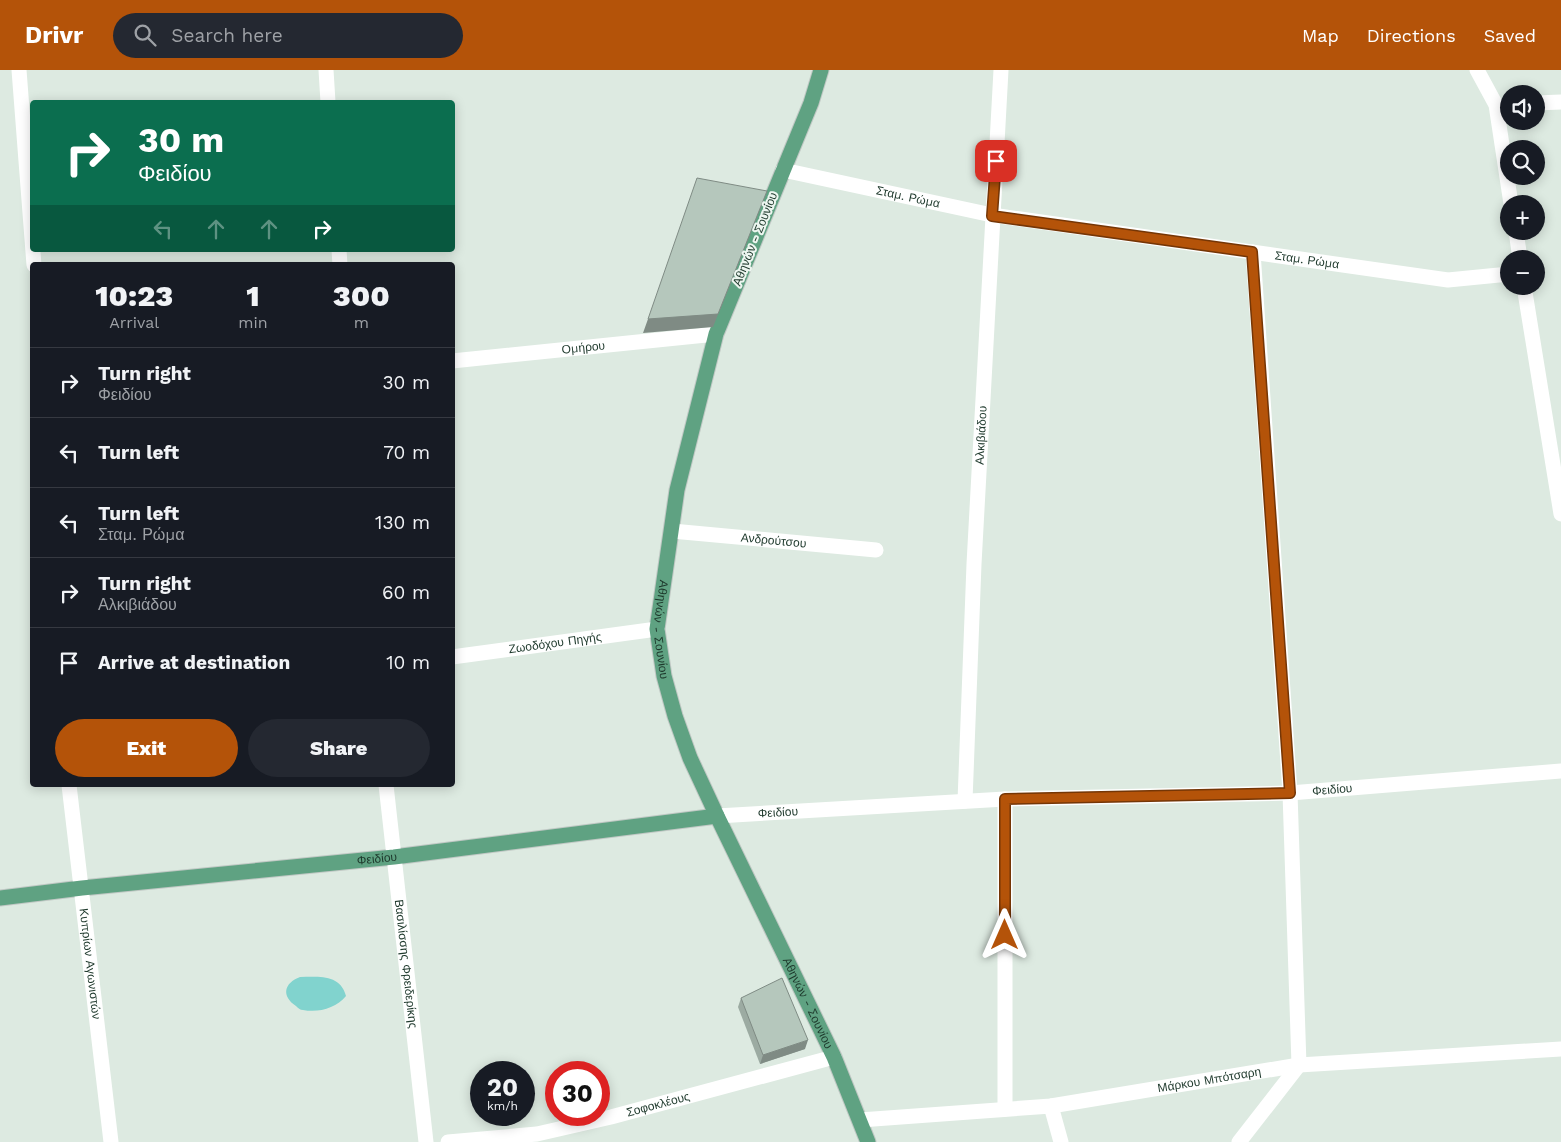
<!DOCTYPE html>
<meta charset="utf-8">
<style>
:root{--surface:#171b24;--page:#242831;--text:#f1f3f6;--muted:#9ea1a6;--line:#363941;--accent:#b45309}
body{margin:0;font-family:"Work Sans",sans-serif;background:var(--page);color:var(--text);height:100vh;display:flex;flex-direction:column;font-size:19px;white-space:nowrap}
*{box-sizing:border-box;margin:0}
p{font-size:16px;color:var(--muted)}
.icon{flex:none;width:28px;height:28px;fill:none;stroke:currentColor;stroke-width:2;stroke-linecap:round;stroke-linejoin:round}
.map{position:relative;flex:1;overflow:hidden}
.details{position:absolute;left:30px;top:192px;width:425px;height:525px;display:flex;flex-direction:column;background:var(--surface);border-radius:5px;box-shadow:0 2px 12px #0003}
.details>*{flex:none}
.banner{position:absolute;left:30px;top:30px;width:425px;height:152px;border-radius:5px;box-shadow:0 2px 12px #0003;background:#0b6e4f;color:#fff;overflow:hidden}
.tools{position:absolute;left:1500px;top:15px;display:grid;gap:10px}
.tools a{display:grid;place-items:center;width:45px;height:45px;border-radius:50%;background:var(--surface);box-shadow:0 2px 12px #0003;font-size:25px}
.speed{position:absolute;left:470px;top:991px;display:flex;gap:10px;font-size:25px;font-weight:700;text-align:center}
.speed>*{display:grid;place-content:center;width:65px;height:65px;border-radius:50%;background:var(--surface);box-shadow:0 2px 12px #0003;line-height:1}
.speed small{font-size:12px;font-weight:400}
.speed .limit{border:8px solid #d22;background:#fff;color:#111}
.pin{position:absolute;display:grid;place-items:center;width:42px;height:42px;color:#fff;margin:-21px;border-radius:10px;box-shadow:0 2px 8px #0006}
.me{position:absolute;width:55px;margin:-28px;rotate:0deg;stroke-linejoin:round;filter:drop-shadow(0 0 4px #0008)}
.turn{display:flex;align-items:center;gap:18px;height:105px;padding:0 25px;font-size:22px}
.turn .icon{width:65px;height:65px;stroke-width:2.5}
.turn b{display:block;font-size:35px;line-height:42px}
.lanes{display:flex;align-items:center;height:48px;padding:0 25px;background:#0003;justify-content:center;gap:25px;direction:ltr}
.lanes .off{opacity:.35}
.eta{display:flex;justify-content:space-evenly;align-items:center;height:85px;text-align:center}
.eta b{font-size:30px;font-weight:800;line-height:35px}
.action{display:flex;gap:10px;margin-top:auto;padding:10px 25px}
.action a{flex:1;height:58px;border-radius:30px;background:var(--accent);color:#fff;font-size:20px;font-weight:800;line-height:58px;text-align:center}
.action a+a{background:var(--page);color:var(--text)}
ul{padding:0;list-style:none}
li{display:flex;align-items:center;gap:15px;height:70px;padding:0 25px;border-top:1px solid var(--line)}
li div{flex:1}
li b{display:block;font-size:19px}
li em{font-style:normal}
header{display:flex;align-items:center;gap:30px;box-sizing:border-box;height:70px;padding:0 25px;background:var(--accent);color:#fff}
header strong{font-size:24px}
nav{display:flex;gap:28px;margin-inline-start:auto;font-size:18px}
.search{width:350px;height:45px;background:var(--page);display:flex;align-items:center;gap:12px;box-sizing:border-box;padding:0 18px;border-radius:28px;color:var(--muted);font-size:19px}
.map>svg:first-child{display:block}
</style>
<header>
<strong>Drivr</strong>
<div class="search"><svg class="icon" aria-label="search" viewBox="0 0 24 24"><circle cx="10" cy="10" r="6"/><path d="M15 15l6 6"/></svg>Search here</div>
<nav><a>Map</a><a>Directions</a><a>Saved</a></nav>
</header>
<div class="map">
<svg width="1561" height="1072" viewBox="0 0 1561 1072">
<rect width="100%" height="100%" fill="#ddeae1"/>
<path fill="#81d3ce" d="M300,907C319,907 340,904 346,926C336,938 319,943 303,940C300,940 298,938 296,936C281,926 284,913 300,907Z"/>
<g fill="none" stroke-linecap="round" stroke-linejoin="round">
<defs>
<g id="major">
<path id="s11" d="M821,0L811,33L716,264L677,420L657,559L664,606L675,646L690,688L717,746L834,987L868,1072"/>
<path id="s12" d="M0,828L82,818L394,787L717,746"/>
</g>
</defs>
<use href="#major" stroke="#c0c8c4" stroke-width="17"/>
<g stroke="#fff" stroke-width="15">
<path d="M19,0L34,195"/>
<path d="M326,0L328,32"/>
<path d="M1477,0L1496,35L1511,134"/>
<path d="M1536,33L1561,32"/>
<path id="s1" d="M783,100L992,145L1448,210L1509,204"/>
<path d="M1516,161L1520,189"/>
<path d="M339,180L340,195"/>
<path d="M1524,216L1561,444"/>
<path id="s2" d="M452,291L716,264"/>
<path id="s3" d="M672,461L876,480"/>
<path id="s4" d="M452,587L657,559"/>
<path id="s5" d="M69,715L111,1072"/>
<path id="s6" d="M386,715L426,1072"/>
<path d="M1005,729V1039"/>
<path id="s7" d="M965,731L974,494L1001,0"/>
<path id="s8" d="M717,746L1005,729L1290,723L1561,701"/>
<path d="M1051,1036L1061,1072"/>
<path id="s9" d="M860,1050L1051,1036L1299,995L1561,979"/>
<path id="s10" d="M448,1072L537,1064L611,1047L834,987"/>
<path d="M1239,1072L1299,995L1290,723L1253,182"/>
</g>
<use href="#major" stroke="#5fa282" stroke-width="15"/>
</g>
<path fill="#9caba2" d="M741,928L805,979L760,994L738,937Z"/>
<path fill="#7f8b84" d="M767,121L713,257L643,263L648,249Z
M808,970L805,979L760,994L763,985Z"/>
<path fill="#b5c7bc" stroke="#7f8b84" d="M697,108L767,121L718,244L648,249Z
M782,908L808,970L763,985L741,928Z"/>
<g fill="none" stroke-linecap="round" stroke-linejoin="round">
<defs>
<path id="route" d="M996,91L992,146L1252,182L1290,723L1005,729V865"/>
</defs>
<use href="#route" stroke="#753606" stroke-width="12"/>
<use href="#route" stroke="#b45309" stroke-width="9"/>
</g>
<g text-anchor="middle" stroke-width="4" stroke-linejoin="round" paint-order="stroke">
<g font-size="12" fill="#1e392c" stroke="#edf6f0">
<text dy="4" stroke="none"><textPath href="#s1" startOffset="128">Σταμ. Ρώμα</textPath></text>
<text transform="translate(755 169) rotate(-68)" y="4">Αθηνών - Σουνίου</text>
<text dy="4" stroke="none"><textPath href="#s1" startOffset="532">Σταμ. Ρώμα</textPath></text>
<text dy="4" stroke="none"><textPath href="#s2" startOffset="132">Ομήρου</textPath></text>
<text dy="4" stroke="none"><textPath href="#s7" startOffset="366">Αλκιβιάδου</textPath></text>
<text dy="4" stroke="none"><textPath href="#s3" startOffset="102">Ανδρούτσου</textPath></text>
<text dy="4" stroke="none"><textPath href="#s11" startOffset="586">Αθηνών - Σουνίου</textPath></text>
<text dy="4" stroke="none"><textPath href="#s4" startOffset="104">Ζωοδόχου Πηγής</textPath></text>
<text dy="4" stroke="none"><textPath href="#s8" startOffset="616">Φειδίου</textPath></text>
<text dy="4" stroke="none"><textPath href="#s8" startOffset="61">Φειδίου</textPath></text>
<text dy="4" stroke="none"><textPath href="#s12" startOffset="379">Φειδίου</textPath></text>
<text dy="4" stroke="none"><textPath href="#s5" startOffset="180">Κυπρίων Αγωνιστών</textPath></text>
<text dy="4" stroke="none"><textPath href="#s6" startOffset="180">Βασιλίσσης Φρειδερίκης</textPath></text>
<text dy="4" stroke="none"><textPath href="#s11" startOffset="991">Αθηνών - Σουνίου</textPath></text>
<text dy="4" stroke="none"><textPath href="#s9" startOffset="352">Μάρκου Μπότσαρη</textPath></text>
<text dy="4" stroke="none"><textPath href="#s10" startOffset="214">Σοφοκλέους</textPath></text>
</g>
</g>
</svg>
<div class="tools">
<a><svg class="icon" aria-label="sound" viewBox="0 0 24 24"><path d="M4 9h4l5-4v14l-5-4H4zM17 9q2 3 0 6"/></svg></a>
<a><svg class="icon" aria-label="search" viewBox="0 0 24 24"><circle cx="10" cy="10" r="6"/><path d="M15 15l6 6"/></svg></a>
<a>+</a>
<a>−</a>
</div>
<div class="speed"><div>20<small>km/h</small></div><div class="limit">30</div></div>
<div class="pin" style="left:996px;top:91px;background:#d93025"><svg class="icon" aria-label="arrive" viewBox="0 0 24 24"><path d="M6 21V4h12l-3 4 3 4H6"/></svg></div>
<svg class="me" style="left:1005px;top:865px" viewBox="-20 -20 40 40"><path d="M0-17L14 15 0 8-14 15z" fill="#b45309" stroke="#fff" stroke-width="4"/></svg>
<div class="banner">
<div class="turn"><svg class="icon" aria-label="right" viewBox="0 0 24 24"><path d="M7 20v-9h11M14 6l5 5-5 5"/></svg><div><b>30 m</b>Φειδίου</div></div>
<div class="lanes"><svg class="icon off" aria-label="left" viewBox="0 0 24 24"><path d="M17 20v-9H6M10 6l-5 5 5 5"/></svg><svg class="icon off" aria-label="ahead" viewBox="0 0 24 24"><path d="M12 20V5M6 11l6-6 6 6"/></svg><svg class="icon off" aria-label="ahead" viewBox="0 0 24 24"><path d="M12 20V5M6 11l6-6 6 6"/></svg><svg class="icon" aria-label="right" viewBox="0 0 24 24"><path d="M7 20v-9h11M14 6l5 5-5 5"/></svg></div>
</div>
<section class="details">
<div class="eta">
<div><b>10:23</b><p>Arrival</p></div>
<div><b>1</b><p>min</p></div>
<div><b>300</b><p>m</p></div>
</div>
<ul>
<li><svg class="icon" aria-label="right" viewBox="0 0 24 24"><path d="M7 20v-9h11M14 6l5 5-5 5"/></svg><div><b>Turn right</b><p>Φειδίου</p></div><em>30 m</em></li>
<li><svg class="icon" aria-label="left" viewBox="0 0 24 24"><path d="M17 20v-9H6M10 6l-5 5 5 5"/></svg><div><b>Turn left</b></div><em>70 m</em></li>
<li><svg class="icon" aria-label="left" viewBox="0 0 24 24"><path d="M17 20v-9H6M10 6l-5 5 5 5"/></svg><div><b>Turn left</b><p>Σταμ. Ρώμα</p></div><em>130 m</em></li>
<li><svg class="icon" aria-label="right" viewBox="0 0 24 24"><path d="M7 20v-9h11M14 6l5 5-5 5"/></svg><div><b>Turn right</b><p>Αλκιβιάδου</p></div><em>60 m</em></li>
<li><svg class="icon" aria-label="arrive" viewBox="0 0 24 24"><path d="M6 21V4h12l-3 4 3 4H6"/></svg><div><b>Arrive at destination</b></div><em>10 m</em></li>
</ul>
<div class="action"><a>Exit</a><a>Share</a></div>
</section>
</div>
